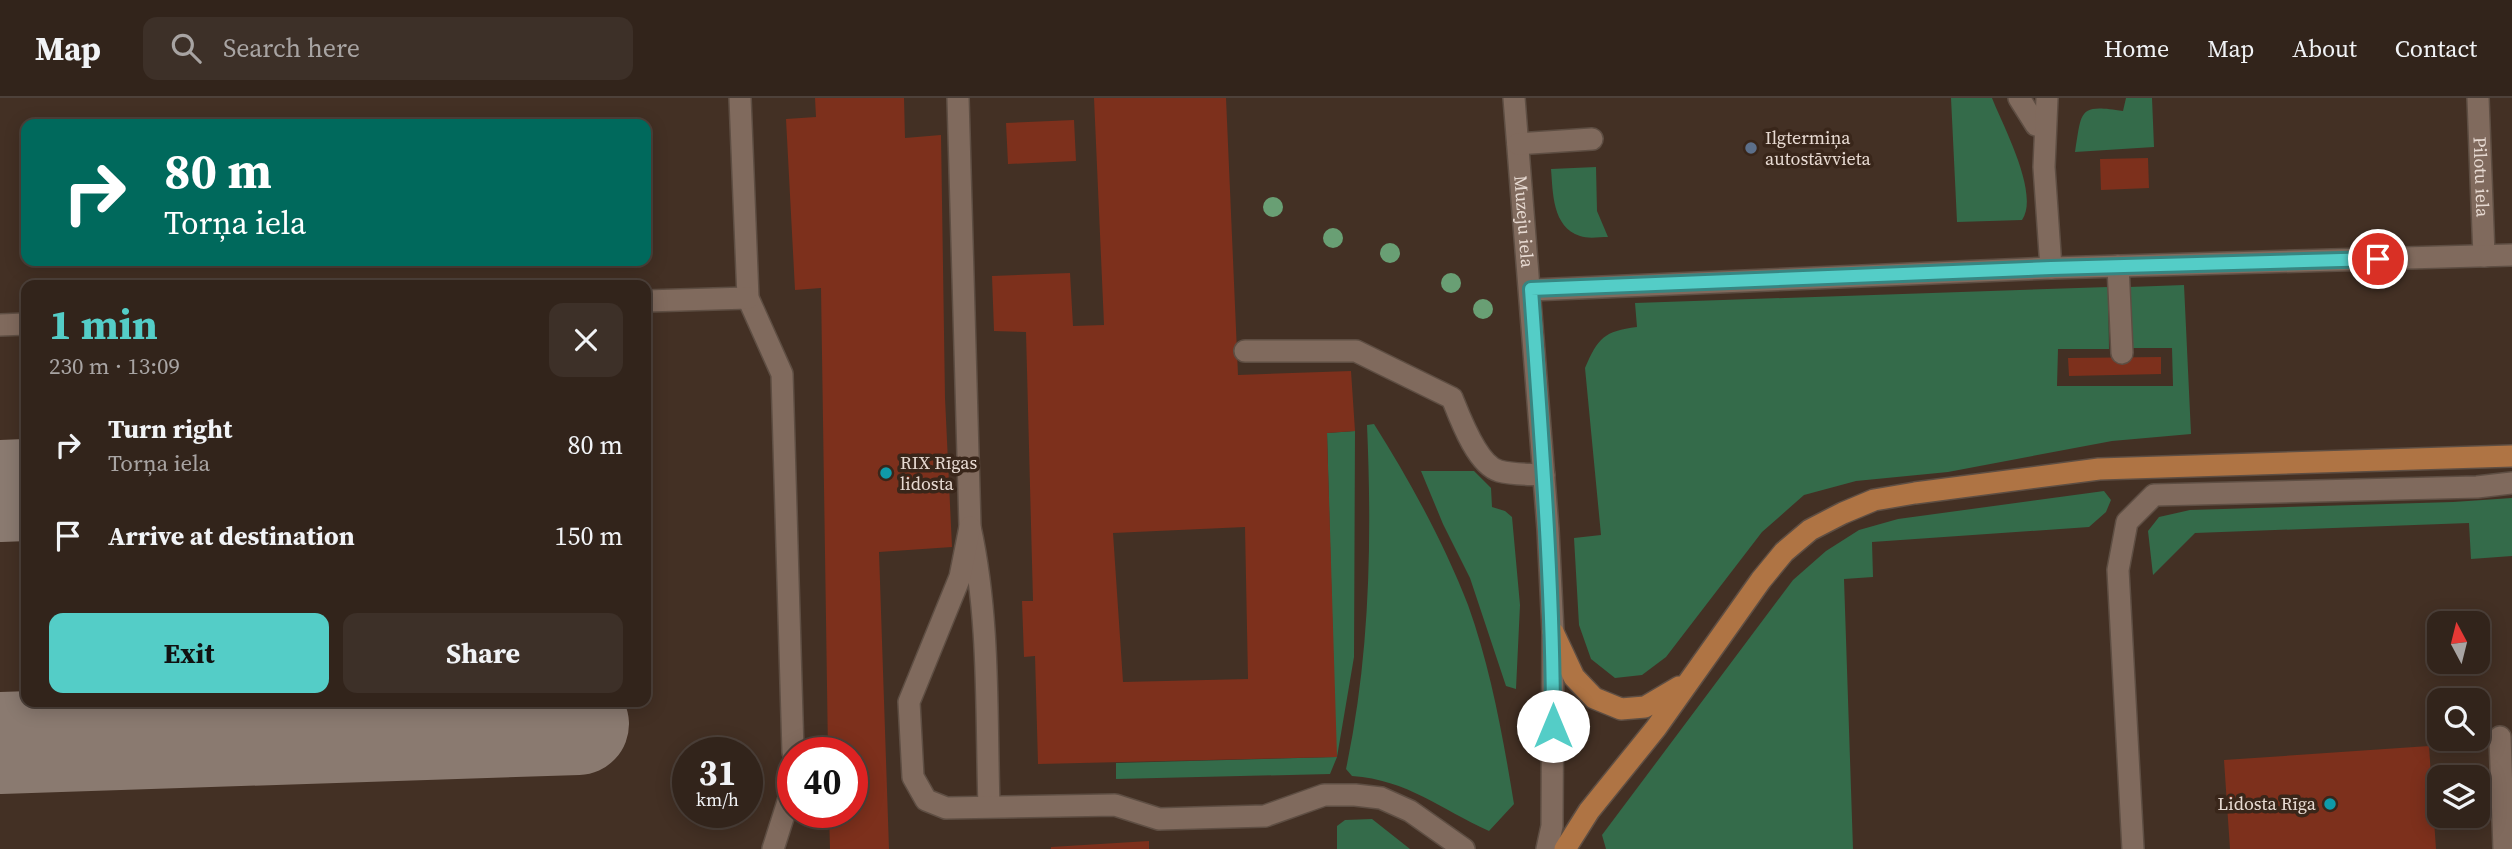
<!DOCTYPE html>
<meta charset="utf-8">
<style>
:root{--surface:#32241b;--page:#3d3028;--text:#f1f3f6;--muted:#a8a4a3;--line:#4d413a;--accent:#54cdc7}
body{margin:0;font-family:"Source Serif 4",serif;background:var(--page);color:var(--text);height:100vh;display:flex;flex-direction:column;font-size:26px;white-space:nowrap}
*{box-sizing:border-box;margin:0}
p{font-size:23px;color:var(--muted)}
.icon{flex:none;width:38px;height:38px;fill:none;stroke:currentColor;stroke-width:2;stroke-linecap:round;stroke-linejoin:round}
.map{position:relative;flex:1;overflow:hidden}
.details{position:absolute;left:21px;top:182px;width:630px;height:427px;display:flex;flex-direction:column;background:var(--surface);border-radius:14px;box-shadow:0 4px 18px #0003,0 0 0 2px var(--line)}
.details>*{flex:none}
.banner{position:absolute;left:21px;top:21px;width:630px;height:147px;border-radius:14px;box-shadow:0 4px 18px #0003,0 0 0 2px var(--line);background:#00695c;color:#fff;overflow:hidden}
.needle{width:46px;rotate:353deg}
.buttons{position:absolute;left:2427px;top:513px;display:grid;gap:14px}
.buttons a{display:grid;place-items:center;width:63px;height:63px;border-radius:14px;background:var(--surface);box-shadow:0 4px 18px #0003,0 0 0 2px var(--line);font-size:35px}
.speed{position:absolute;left:672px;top:639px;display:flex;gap:14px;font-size:35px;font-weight:700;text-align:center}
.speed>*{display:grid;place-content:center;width:91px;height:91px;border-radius:50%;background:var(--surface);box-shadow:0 4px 18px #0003,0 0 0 2px var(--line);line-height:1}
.speed small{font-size:18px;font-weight:400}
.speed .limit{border:10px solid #d22;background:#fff;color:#111}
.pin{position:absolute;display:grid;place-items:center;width:60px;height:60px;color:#fff;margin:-30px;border:4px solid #fff;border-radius:50%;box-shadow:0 2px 7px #0007}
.me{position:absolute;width:77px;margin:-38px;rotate:0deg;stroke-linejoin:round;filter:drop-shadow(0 0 5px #0008)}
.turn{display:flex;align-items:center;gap:24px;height:147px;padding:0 28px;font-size:32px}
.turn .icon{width:91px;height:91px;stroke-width:2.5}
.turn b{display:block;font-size:49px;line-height:60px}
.round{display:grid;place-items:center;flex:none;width:74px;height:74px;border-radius:14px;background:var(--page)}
.headline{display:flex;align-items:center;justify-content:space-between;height:119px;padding:0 28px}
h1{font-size:42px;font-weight:700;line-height:52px;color:var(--accent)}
.button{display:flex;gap:14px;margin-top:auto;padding:14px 28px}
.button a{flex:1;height:80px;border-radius:14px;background:var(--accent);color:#111;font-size:28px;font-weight:700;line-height:80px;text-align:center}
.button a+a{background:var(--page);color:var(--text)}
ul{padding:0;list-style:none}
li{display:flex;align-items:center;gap:21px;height:91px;padding:0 28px}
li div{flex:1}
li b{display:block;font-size:26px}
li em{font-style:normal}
header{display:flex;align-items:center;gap:42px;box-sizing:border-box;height:98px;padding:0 35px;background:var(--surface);border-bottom:2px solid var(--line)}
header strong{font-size:33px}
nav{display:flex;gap:38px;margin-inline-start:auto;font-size:24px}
.search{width:490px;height:63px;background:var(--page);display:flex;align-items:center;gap:18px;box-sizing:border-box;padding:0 24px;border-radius:14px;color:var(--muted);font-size:26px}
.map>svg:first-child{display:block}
</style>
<header>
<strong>Map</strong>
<div class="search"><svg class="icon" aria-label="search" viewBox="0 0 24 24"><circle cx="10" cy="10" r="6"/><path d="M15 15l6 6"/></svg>Search here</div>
<nav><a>Home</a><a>Map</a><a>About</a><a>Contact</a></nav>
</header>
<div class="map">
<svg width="2512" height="751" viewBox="0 0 2512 751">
<rect width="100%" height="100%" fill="#433024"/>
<path fill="#346b4a" d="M1951,0H1992C2003,28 2040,96 2022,122L1957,124Z
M2126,0H2152L2154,49L2075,54C2082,12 2078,6 2123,13Z
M1596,69L1597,113L1608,139C1599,139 1588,141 1580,138C1552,129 1553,94 1551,71Z
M2184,187L2191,336L2112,343L1948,374L1856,383L1804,397L1762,434L1666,559L1642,577L1615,580L1591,561L1579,527L1574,440L1601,437L1585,270C1598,240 1604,233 1637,229L1635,205L2108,189L2109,251H2058L2057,288H2173L2172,250H2130L2129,189Z
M1374,326C1410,383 1444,445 1468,507C1491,571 1503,639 1514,706L1489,733C1440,711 1408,682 1352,678L1346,671C1370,558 1372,442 1367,327Z
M1355,333L1354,559L1337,659L1330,676L1116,681V665L1336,659L1327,335Z
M1421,373H1474L1491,390L1492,409L1505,413L1512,419L1520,507L1516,591L1506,588L1470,480L1443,426Z
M2104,393L2111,402L2106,414L2089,429L1872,444L1873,479L1844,481L1853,751H1606L1602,737L1793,482L1826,453L1859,432L1898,421Z
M2512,400V458L2471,461L2469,425L2195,435L2153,477L2148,433L2159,419L2190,412L2453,404Z
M1372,721L1410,751H1337V728L1345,722Z"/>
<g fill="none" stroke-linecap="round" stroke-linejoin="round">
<path stroke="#8a7a70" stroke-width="102" d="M0,393L26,392
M0,645L578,626"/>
</g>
<path fill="#7d301c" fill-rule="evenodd" d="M815,0H904L905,40L941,37L945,300L952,449L879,454L889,751H830L829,714H852V654H828L821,190L795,192L786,21L816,19Z
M1094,0H1226L1238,277L1351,273L1355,333L1327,335L1337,659L1038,666L1035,558L1024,559L1022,503H1033L1026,234L994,233L992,178L1070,175L1073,228L1104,227ZM1245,429L1248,581L1123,584L1113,435Z
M1074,22L1076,63L1008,66L1006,25Z
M2148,60L2149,90L2101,92L2100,61Z
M2161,259V276L2069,278L2068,260Z
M2429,648L2436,751H2230L2224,662Z
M1149,743V751H1051V749Z"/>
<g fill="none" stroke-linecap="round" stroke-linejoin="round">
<defs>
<g id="minor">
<path d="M740,0L748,200L782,276L793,654"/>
<path d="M958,0L970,429C990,520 986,615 989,708"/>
<path id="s1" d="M1514,0L1548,431L1553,534L1552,728L1547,751"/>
<path d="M2019,0L2036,27"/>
<path d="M2047,0L2044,69L2051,170"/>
<path id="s2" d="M2478,0L2484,158"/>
<path d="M1518,46L1592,41"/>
<path d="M2118,168L2122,255"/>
<path d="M1531,192L2051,170L2512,157"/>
<path d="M646,203L748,200"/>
<path d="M0,227L26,226"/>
<path d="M1245,253H1356L1452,300C1460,320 1477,367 1499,373C1513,377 1530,376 1544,377"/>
<path d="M970,429L960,479L909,604L913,679L926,702L946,710L1115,707L1159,721L1265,718L1324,697H1355L1381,700L1410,713L1464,751"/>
<path d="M2500,639L2504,751"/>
<path d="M773,751L793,688"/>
<path d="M2133,751L2118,472L2127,424L2154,397L2477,389L2512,385"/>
</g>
<path id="major" d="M1553,534L1574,579L1594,600L1621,611L1645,609L1679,589
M1565,751L1589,713L1656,630L1761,482L1784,454L1810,432L1843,415L1874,402L1915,395L2099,371L2512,358"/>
</defs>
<use href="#minor" stroke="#5e4e43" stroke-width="24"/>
<use href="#major" stroke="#5e4e43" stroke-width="24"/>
<use href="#minor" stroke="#806a5d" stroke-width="21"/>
<use href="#major" stroke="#af7444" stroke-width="21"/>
</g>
<g fill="#699f74">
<circle cx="1273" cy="109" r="10"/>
<circle cx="1333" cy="140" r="10"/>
<circle cx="1390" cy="155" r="10"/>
<circle cx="1451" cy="185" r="10"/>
<circle cx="1483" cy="211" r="10"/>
</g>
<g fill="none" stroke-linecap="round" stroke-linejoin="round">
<defs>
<path id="route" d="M1553,628C1553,482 1541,337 1531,191L2051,170L2378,161"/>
</defs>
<use href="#route" stroke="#378581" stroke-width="18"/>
<use href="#route" stroke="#54cdc7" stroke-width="12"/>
</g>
<circle fill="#5c6f8a" stroke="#39261a" stroke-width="2.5" cx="1751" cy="50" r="7"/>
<g fill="#0f9aa8" stroke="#39261a" stroke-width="2.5">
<circle cx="886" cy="375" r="7"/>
<circle cx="2330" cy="706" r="7"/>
</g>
<g text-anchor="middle" stroke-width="7" stroke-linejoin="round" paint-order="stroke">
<g font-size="18" fill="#e7dad2" stroke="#39261a" text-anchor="start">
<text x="1765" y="46">Ilgtermiņa<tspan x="1765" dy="21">autostāvvieta</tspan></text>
<text x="900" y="371">RIX Rīgas<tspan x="900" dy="21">lidosta</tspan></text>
<text x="2316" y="712" text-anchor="end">Lidosta Rīga</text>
</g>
<g font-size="18" fill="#e7dad2" stroke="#39261a">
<text dy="6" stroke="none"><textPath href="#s2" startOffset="79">Pilotu iela</textPath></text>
<text dy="6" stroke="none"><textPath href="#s1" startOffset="124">Muzeju iela</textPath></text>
</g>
</g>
</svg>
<div class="buttons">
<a><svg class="needle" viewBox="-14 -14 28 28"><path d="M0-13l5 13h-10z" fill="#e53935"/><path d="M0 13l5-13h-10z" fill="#a8a4a3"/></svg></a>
<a><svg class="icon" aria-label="search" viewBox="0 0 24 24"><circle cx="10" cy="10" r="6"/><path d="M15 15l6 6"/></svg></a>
<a><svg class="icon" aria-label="layers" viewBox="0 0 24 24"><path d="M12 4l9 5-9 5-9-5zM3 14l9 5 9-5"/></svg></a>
</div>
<div class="speed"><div>31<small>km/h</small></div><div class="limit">40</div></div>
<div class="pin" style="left:2378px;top:161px;background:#d93025"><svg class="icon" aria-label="arrive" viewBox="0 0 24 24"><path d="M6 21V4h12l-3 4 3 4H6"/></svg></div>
<svg class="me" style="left:1553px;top:628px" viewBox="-20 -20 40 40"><circle r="19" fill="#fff"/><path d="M0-13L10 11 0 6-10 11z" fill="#54cdc7"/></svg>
<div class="banner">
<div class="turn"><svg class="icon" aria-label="right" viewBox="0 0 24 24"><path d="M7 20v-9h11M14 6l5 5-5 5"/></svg><div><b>80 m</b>Torņa iela</div></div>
</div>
<section class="details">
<div class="headline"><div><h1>1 min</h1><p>230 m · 13:09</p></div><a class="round"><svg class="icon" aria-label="close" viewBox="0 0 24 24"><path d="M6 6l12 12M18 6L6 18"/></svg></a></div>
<ul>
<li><svg class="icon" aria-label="right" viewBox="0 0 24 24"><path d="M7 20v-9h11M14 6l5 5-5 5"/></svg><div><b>Turn right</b><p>Torņa iela</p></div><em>80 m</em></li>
<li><svg class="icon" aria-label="arrive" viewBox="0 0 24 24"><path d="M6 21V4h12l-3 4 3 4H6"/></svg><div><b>Arrive at destination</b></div><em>150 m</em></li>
</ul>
<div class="button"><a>Exit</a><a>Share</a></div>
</section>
</div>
